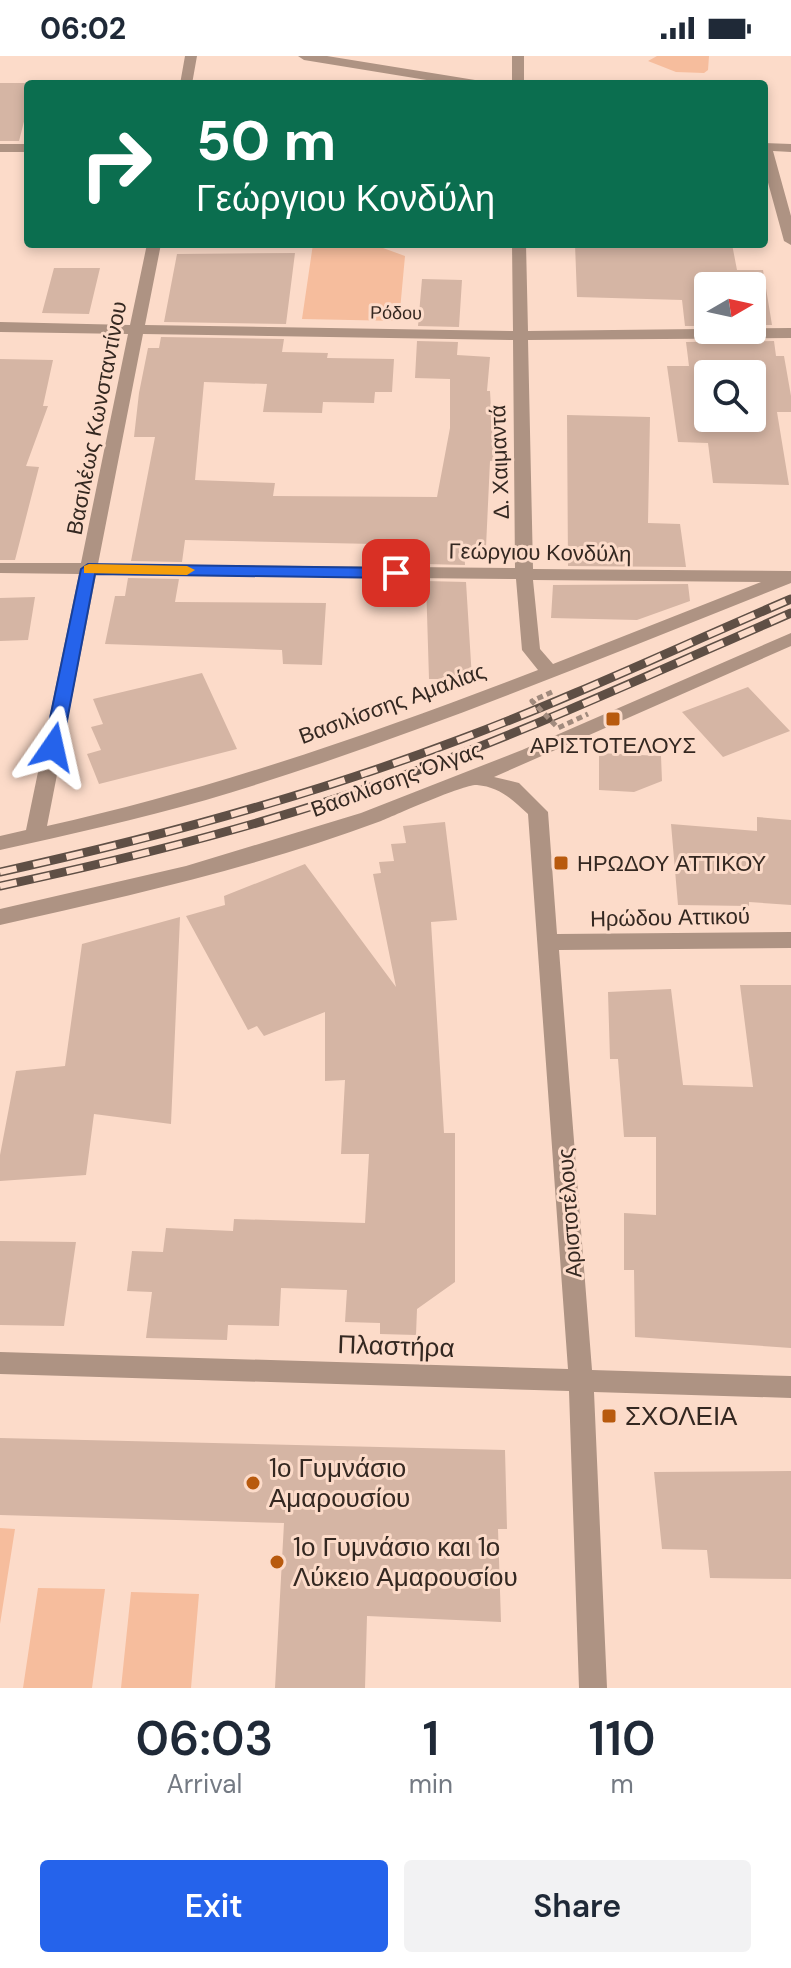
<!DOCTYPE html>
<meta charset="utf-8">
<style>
:root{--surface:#fff;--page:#f2f2f3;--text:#1f2937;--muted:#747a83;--accent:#2563eb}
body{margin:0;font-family:"DM Sans",sans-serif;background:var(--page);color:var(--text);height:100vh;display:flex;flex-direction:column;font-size:30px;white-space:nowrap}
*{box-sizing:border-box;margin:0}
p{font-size:26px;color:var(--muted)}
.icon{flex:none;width:44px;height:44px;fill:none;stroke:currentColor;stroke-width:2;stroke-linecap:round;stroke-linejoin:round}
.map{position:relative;height:1632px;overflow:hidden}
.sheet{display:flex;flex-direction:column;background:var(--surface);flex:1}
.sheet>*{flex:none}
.top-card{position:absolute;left:24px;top:24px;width:744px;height:168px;border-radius:8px;box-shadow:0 4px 12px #0003;background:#0b6e4f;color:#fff;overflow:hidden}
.needle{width:52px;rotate:81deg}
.controls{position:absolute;left:694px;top:216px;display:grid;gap:16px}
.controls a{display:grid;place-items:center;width:72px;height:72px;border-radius:8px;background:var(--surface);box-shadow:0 4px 12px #0003;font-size:40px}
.pin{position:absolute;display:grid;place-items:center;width:68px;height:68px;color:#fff;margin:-34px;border-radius:16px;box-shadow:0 4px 12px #0006}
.me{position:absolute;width:88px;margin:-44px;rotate:11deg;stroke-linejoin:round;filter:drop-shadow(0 0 6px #0008)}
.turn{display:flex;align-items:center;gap:28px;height:168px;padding:0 40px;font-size:36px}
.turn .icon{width:104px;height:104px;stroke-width:2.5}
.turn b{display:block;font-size:56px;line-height:68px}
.eta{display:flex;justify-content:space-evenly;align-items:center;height:136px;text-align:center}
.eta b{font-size:48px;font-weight:600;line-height:56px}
.cta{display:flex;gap:16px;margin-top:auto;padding:16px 40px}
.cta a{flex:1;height:92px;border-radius:8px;background:var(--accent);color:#fff;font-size:32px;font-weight:600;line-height:92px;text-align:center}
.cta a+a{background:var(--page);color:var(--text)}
.status{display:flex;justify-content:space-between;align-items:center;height:56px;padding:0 40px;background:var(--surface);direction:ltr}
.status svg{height:22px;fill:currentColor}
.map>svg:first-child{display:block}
</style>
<div class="status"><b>06:02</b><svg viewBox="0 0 49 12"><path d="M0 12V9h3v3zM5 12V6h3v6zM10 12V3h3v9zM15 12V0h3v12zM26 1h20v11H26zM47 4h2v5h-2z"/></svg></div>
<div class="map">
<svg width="791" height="1632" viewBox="0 0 791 1632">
<rect width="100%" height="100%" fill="#fcdbc9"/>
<path fill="#f6bd9d" d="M657,0H709L708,14L704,17L676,16L648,5Z
M313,188H372L405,200L399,265L302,263Z
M0,1472L15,1473L0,1568Z
M38,1532L105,1533L92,1632H23Z
M131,1536L199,1538L191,1632H121Z"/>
<path fill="#d5b5a4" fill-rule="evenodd" d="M0,27H34L28,28V50L19,85H0Z
M575,188H732L737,214H763L772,269H752V230H708V270H685L682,244L577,241Z
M295,197L286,268L164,266L177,198Z
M54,212H100L89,258L42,257Z
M422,223L462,224L459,271L418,270Z
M161,281L284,283L282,296L328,297L327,302L394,303L392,336H375L374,347L323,346L322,357L263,356L267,328L204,326L195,424L275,427L273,440L437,441L450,372V323L415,322L417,285L458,286L457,299L490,301L487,335H490L494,405H490L486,491H464L465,509L425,508L424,489L185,484L182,506L131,505L155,381H134L139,337L148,292H159Z
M774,285L776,300H784L791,340V356H777L789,429L713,427L708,387L678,386L667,310H689L686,286ZM708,318H752V362H708Z
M0,303L53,304L43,350H48L26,410L39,411L15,504H0Z
M567,359L650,361L648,467L680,468L686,511L568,510Z
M128,522L179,523L175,546L326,547L322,609L283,608L282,594L105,588L115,540H125Z
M426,525L466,526L472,623H429Z
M688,528L690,545L637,564L551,562L553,529Z
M35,541L28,584L0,585V542Z
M202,617L237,693L99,728L87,698L101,694L91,671L103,668L93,643Z
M748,631L790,675L723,701L682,656Z
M599,697L661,700L662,725L634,736L599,734Z
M757,761L791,764V849L749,846V850L678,849L671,768L757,775Z
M445,766L457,864L431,866L444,1077H455V1226L417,1253L416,1279L380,1278V1267L345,1266L347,1234L281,1232L279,1270L228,1269L227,1284L146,1282L152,1236L127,1235L132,1195L163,1196L166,1172L233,1175L234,1163L365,1167L369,1098H341L345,1024L325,1025V956L264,980L257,970L248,974L186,860L225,849L224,840L305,808L396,931L373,818L381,817L379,806L394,805L391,788L406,787L403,770Z
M180,861L171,1068L94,1058L86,1119L0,1125V1099L16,1015L65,1010L82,888Z
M740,929H791V1292L635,1281L634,1214H624V1157L656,1159V1081H624L618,1003H610L608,936L671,933L683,1029L753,1031Z
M0,1185L76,1186L64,1270L0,1269Z
M0,1382L505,1394L507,1473H498L501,1566L367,1560L365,1632H275L284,1467L0,1459Z
M791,1415V1523L710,1522L707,1494L662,1493L654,1416Z"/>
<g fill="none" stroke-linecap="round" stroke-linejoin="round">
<path fill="#ae9383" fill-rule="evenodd" d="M185,0H197L192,28H180Z
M298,0H327L475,24L481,28H451L304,4Z
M512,0H524V28H512Z
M764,87L791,88V96L773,95L791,160V189L784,185L764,112Z
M0,88H28V96H0Z
M147,188H161L145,269L513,275L512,188H526L528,275L791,272V282L528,284L533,513L791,515V527C598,603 405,685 206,744C138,763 69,779 0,794V780L26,774L79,518L0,517V507H81L128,278L0,276V266L130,269ZM143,278L513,284L515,512L98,508ZM96,519L516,523L522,594L538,614C377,676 215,733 47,770ZM533,524L761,526L553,608L540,593Z
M791,577V590L494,721L519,727L548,756L557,878L791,876V892L559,894L592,1314L791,1320V1342L594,1336L607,1632H579L569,1335L0,1318V1296L568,1313L528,758C513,744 500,731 477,729C464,728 398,758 381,765C258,811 128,840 0,869V853L186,810L361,757L522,694Z"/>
<defs>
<path id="rail" d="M0,816C156,782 311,740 461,683C573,641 681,590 791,543
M0,830C141,800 280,765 416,715C543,668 667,611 791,557"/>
</defs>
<use href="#rail" stroke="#5f4f45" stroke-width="9"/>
<use href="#rail" stroke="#fcdbc9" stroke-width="6" stroke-dasharray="17" stroke-linecap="butt"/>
<path stroke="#a18a7d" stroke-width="5" stroke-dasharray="6 4" stroke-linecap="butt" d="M552,636L532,645L558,672L588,658"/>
</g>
<path fill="#2563eb" stroke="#184099" stroke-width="2" d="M88,508L396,512L404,517L396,522L95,518L62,691L53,697L44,691L81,513Z"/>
<path fill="#f59e0b" d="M89,508L187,510L195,514L187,519L84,517V510Z"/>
<g fill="#b85a0e" stroke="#fcdbc9" stroke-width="3">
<rect x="605" y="655" width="16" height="16" rx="4"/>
<rect x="553" y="799" width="16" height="16" rx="4"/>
<rect x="601" y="1352" width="16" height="16" rx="4"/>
<circle cx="253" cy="1427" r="8"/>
<circle cx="277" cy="1506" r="8"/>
</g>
<g text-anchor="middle" stroke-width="6" stroke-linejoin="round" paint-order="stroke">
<g font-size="18" fill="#342821" stroke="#fcdbc9">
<text transform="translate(396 257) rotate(1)" y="6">Ρόδου</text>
</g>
<g font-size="22" fill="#342821" stroke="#fcdbc9">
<text transform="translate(96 362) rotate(-79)" y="8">Βασιλέως Κωνσταντίνου</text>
<text transform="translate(499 406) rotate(-92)" y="8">Δ. Χαιμαντά</text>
<text transform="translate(540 496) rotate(1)" y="8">Γεώργιου Κονδύλη</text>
<text transform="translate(392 647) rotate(-20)" y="8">Βασιλίσσης Αμαλίας</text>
<text transform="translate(396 723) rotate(-20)" y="8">Βασιλίσσης Όλγας</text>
<text transform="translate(670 861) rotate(-1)" y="8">Ηρώδου Αττικού</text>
<text transform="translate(569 1157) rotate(-94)" y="8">Αριστοτέλους</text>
</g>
<g font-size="22" fill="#342821" stroke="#fcdbc9">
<text x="613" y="697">ΑΡΙΣΤΟΤΕΛΟΥΣ</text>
<text x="577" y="815" text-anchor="start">ΗΡΩΔΟΥ ΑΤΤΙΚΟΥ</text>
</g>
<g font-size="26" fill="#342821" stroke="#fcdbc9">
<text transform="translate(396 1290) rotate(2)" y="9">Πλαστήρα</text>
</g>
<g font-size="26" fill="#342821" stroke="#fcdbc9" text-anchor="start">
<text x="625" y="1369">ΣΧΟΛΕΙΑ</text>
<text x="269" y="1421">1ο Γυμνάσιο<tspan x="269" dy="30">Αμαρουσίου</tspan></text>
<text x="293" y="1500">1ο Γυμνάσιο και 1ο<tspan x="293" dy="30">Λύκειο Αμαρουσίου</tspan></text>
</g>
</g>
</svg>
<div class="controls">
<a><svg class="needle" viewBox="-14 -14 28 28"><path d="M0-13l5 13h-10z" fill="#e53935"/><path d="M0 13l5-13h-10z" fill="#747a83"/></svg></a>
<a><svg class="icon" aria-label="search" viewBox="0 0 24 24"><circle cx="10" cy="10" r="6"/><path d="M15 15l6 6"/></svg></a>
</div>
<div class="pin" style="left:396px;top:517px;background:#d93025"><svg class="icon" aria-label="arrive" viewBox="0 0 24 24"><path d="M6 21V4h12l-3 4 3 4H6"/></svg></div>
<svg class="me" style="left:53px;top:691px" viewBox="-20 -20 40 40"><path d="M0-17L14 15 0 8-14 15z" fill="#2563eb" stroke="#fff" stroke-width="4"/></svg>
<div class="top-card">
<div class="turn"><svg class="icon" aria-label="right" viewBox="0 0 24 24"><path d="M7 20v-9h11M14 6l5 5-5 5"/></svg><div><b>50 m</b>Γεώργιου Κονδύλη</div></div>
</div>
</div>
<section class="sheet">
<div class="eta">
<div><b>06:03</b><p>Arrival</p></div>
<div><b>1</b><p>min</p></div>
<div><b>110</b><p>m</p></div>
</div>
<div class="cta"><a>Exit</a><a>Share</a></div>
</section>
